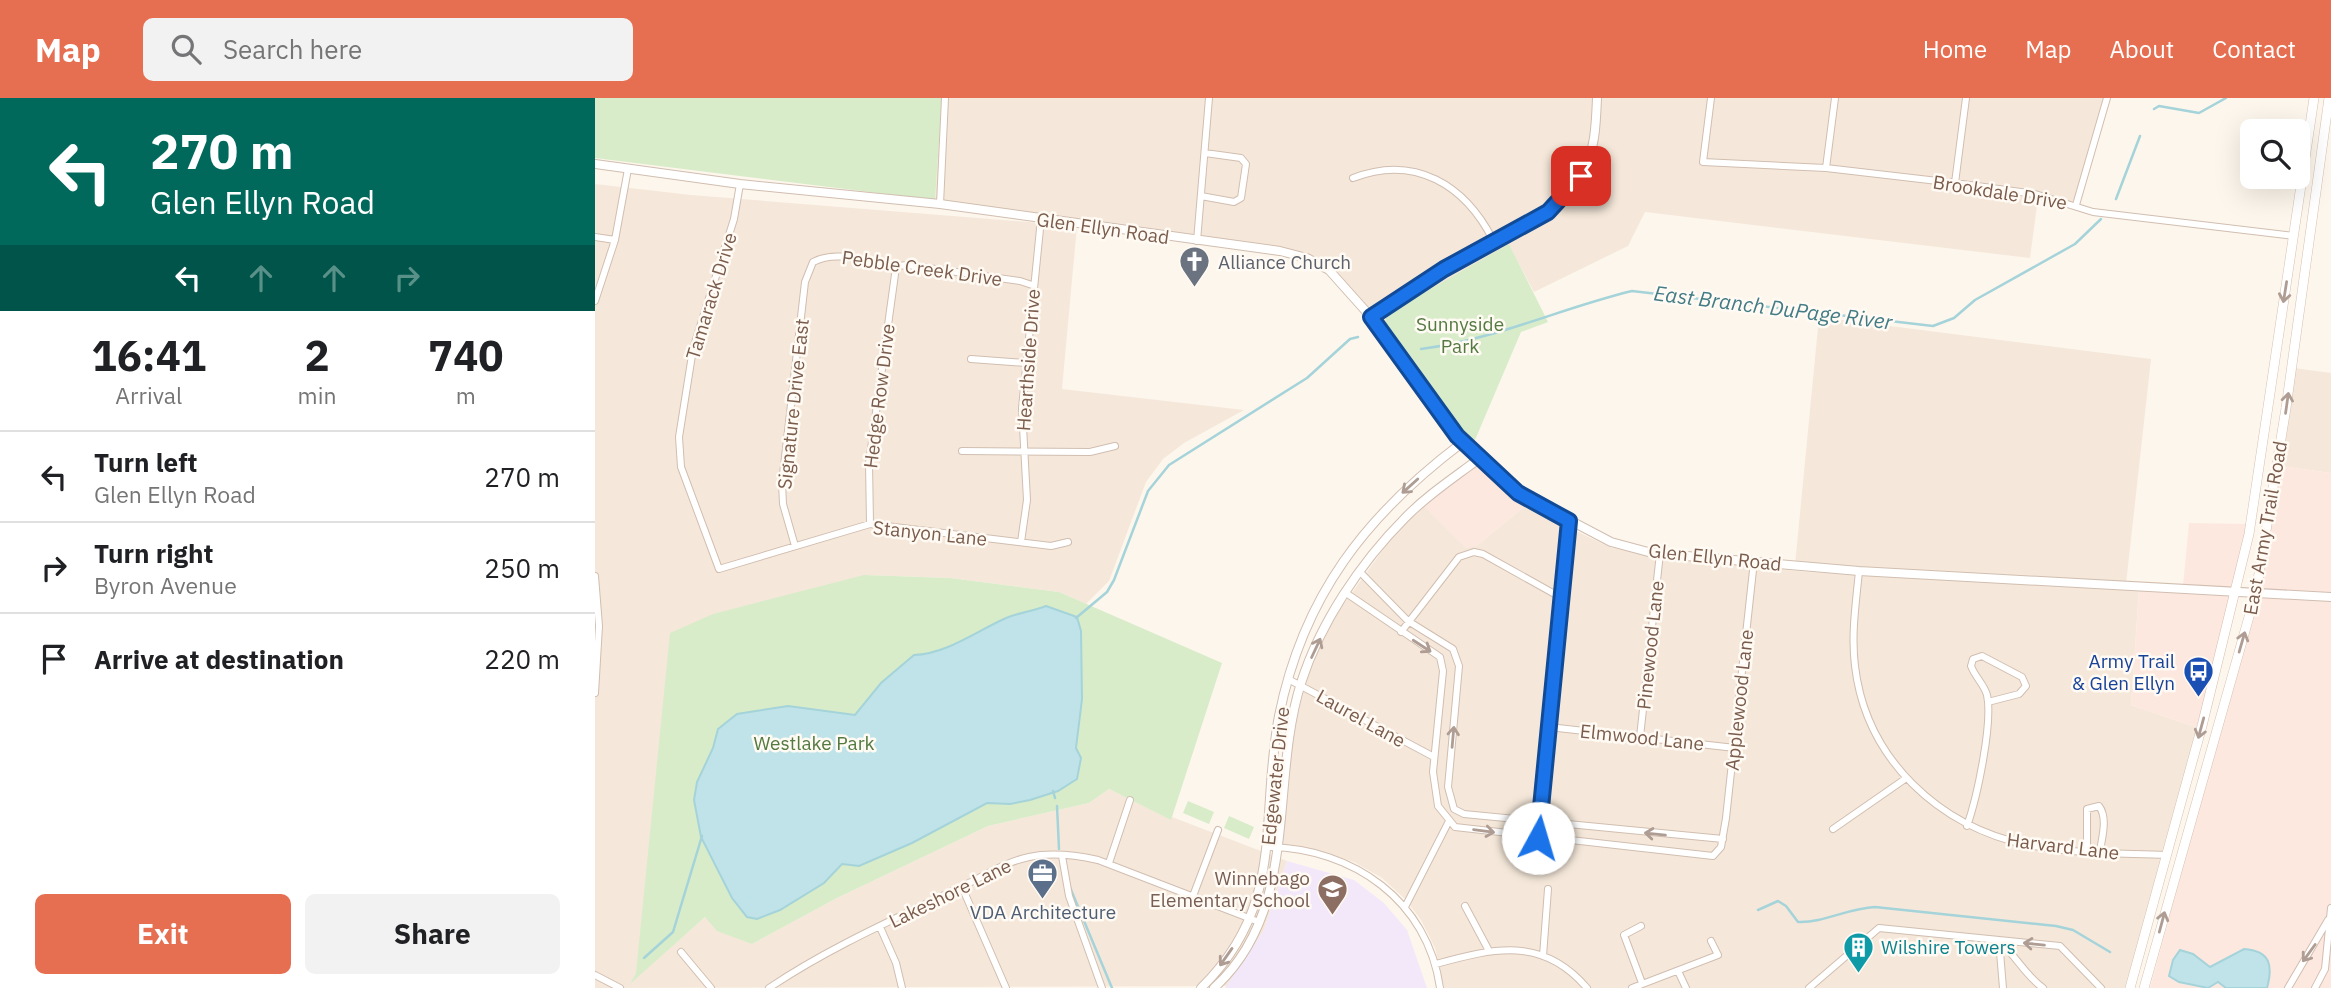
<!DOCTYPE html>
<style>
:root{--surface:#fff;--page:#f2f2f2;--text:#202124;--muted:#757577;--line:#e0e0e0;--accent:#e76f51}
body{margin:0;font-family:"IBM Plex Sans",sans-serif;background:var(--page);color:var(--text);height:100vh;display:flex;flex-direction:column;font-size:26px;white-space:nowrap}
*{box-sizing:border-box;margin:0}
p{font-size:23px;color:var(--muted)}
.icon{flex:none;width:38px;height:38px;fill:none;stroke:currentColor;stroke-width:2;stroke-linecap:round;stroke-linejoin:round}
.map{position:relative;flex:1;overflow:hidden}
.side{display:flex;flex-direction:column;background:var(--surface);width:595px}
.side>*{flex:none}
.hud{background:#00695c;color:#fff;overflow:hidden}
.fabs{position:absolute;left:1645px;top:21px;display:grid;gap:14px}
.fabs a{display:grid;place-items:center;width:70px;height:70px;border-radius:10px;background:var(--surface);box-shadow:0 7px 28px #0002;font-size:35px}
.pin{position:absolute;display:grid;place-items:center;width:60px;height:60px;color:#fff;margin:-30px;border-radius:14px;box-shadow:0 4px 10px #0006}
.me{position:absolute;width:77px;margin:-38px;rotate:6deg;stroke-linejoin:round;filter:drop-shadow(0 0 5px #0008)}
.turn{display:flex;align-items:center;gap:24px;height:147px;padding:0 35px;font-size:32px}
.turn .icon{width:91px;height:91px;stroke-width:2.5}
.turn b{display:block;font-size:49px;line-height:60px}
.lanes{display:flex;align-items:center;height:66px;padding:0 35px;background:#0003;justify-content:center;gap:35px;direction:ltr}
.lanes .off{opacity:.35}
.eta{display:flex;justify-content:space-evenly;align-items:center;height:119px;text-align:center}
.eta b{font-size:42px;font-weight:700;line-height:49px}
.cta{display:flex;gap:14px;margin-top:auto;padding:14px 35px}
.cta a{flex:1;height:80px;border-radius:10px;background:var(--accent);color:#fff;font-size:28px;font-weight:700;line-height:80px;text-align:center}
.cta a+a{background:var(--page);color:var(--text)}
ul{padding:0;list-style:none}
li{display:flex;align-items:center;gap:21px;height:91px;padding:0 35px;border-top:2px solid var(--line)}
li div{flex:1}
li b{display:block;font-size:26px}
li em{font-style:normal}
header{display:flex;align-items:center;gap:42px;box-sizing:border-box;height:98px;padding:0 35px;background:var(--accent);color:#fff}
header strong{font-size:33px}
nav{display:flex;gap:38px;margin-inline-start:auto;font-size:24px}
.search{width:490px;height:63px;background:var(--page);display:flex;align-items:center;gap:18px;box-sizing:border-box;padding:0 24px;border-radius:10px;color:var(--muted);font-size:26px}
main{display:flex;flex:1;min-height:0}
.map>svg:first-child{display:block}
</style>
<header>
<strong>Map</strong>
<div class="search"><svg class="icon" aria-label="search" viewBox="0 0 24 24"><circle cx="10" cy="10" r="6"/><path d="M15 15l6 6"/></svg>Search here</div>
<nav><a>Home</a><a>Map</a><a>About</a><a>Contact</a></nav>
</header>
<main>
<section class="side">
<div class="hud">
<div class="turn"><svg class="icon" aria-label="left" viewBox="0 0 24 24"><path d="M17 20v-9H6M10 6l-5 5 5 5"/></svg><div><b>270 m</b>Glen Ellyn Road</div></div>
<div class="lanes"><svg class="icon" aria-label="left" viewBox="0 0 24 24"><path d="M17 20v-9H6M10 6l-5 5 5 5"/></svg><svg class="icon off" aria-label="ahead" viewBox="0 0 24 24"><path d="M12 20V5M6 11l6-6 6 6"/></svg><svg class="icon off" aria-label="ahead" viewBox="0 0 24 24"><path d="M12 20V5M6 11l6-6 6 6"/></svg><svg class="icon off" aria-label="right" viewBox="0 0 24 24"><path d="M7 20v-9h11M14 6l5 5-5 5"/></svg></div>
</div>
<div class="eta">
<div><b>16:41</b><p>Arrival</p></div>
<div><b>2</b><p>min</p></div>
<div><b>740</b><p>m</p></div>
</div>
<ul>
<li><svg class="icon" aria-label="left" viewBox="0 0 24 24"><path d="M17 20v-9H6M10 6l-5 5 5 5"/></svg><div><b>Turn left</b><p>Glen Ellyn Road</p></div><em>270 m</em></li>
<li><svg class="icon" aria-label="right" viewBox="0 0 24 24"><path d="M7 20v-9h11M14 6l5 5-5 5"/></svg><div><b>Turn right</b><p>Byron Avenue</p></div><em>250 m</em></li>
<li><svg class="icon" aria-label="arrive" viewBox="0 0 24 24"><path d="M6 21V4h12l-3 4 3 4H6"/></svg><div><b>Arrive at destination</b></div><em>220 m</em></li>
</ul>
<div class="cta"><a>Exit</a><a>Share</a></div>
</section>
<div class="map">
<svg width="1736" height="890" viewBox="0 0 1736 890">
<rect width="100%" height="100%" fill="#fdf6ec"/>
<path fill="#f5e8da" d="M347,0H1513L1478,109L1443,100L1435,160L1050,114L1033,148L939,194L914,147L797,213L791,220V227L771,209L737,170L709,155L340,102Z
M0,86L96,97L482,128L467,291L649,312L589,345L568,361L551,384L514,483L491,506L464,494L355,480L269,477L37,883L110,819L157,846L242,800L393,728L494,705L514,691L575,721L577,719L692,763L669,832L632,888L0,890Z
M1224,219L1556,261L1531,486L1200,467Z
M1699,270L1736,275V375L1685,368Z
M935,404L966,426L1017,450L1061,458L1212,474L1544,492L1536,607L1603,630L1533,890H849L840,850L826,822L811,802L787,780L759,764L729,754L686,747L693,651L717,563L738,521L800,435L828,407L881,448Z"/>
<path fill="#fde8e0" d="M885,363L935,404L881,448L871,450L828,407Z
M1685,368L1736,375V890H1555L1643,566Z
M1594,425L1653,426L1639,490L1588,488Z
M1544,492L1638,496L1603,630L1536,607Z"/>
<path fill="#f3e8fa" d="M692,763L759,782L789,805L812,832L832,890H630L669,832Z"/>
<path fill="#d8ecc9" d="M0,0H347L340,102L0,60Z
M914,146L953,224L926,234L877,349L791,227V220L797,213Z
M269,477L355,480L464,494L627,565L576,722L514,691L494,705L393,728L242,800L157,846L122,833L110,819L35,886L41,875L75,535L118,516Z
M593,703L619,714L614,726L588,715Z
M634,718L659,729L654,741L629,730Z"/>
<path fill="#bfe3e8" stroke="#a5d3da" stroke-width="2" d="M451,508L482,519L486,533L487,601L481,650L486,660L482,681L463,693L435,702L415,706L392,705L317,745L264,768L247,766L229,785L185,812L162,821L152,819L137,800L106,739L99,702L102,684L118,650L123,631L142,616L193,608L260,617L286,585L319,557C351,556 380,534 409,521C422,515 438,513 451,508Z
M1649,851C1676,853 1678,868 1672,890H1631L1623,884L1613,890L1584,884L1574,878L1578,862L1585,852L1598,856L1615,869Z"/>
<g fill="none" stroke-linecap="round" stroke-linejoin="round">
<path stroke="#a5d3da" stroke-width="2.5" d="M1559,11L1564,8L1604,15L1631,0
M1521,101L1545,38
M826,251C899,242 966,210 1037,193L1338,228L1359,220L1380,202L1480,146L1506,121
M481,520L512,494L519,482L553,393L574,367L712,280L755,241L763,239
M458,693L460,700
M462,708L464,751
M474,787L517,890
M1163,812L1183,803L1191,808L1203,824C1229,825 1253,810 1280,809L1461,828L1478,832L1515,854
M49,860L78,834L107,738"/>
<defs>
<path id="minor" d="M1116,0L1108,64L1231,70L1360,85L1440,96L1498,114L1699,138
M1231,70L1240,0
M758,80C820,56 870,87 898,142
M1360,85L1371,0
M145,86L139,121L98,251L84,339L86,369L124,471L275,426L456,448L473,444
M606,98L639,104L646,100L651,66L646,60L610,55
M345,106L350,0
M1481,107L1512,0
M0,139L20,142
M602,143L614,0
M0,203L20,142L33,71
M376,261L431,265
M367,353L495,354L520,348
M275,426L274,365L301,169
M426,444L432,402L427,310L446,121
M200,448L188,406L187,385L210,184L218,164C249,148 281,172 312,167L425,183L437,187
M1264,473C1261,505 1256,536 1260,568C1271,661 1344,729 1433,747C1477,756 1526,755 1571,757
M766,475L813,523L858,551L864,568L853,689L859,711L869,716L1128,741
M0,478L4,528L0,595
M751,495L845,559L848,573L838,674L843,708L860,729L1118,758L1126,749L1131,720L1159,463
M806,534L864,459L879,454L888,456L965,499
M693,581L839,659
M954,629L1140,650
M1045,639L1065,455
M1372,728C1382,700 1398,625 1392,597C1389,586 1380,579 1376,568L1378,561L1387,558L1427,579L1431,588L1424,596L1393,604
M1238,731L1310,681
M943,740L973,423
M673,749C758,750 833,803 845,890
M1492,752V711L1504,708C1513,720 1507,739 1505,753
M467,758L474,798L507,890
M514,765L535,702
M367,789L411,890
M598,798L623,732
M870,808L893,851
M810,809L854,723
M1046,828L1029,837L1047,885
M285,829L301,865L307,890
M1404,842L1465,848L1506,890
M1405,844C1422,859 1430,877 1448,890
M86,854L116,890
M948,858L953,791
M841,866C899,850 948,838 992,890
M1083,873L1091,890
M0,877L25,890
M174,890C235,849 304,819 370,787C391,777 410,764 434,759C457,754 480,757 503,762L664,824
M1037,890L1123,857L1116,843
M1214,890L1284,830L1404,842L1408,890
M1693,890L1733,822
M1720,890L1730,871L1736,810"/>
<path id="tertiary" d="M0,66L145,86L345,106L685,153L712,160L734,172L776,219L862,338L923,395L1016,444L1057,455L1264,473L1736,499
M776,219C801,202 825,185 851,169C890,146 966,117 987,78C1000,53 1001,27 1002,0
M606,890C692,806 664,721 684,618C708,498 771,417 868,344
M619,890C706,811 674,686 706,585C725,525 766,464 810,420C832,397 860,379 885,360"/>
<path id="secondary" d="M1535,890L1607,628L1654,436L1719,0
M1549,890L1661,494L1691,310L1734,0"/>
</defs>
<use href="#minor" stroke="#d1beb0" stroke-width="8"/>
<use href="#tertiary" stroke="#d1beb0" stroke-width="10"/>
<use href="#secondary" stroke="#d6c0b0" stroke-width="10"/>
<use href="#minor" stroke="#fff" stroke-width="6"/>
<use href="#tertiary" stroke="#fff" stroke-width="8"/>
<use href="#secondary" stroke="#fff" stroke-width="9"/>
</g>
<defs><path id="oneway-shaft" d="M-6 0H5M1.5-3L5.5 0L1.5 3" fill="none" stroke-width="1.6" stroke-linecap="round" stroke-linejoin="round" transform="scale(1.75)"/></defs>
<g stroke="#af9d94">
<use href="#oneway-shaft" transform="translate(1690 194) rotate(99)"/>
<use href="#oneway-shaft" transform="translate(1692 305) rotate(-82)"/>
<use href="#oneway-shaft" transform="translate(815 388) rotate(138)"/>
<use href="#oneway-shaft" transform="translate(1647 544) rotate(-74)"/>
<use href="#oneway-shaft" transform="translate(827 548) rotate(33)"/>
<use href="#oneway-shaft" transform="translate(721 550) rotate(-65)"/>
<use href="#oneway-shaft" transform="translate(1606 630) rotate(105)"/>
<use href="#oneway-shaft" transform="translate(858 639) rotate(-85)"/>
<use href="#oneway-shaft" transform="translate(889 733) rotate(7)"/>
<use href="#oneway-shaft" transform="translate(1060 736) rotate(-174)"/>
<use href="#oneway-shaft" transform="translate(1567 824) rotate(-75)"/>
<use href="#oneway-shaft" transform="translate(1439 846) rotate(-174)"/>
<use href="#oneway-shaft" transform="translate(1714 855) rotate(126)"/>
<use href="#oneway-shaft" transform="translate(631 859) rotate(125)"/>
</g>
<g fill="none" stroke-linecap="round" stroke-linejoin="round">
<defs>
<path id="route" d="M943,740L974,423L923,395L862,338L776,219L849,171L953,114L986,78"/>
</defs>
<use href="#route" stroke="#114b97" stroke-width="18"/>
<use href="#route" stroke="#1a73e8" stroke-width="12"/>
</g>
<defs>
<symbol id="church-pin" viewBox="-11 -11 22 30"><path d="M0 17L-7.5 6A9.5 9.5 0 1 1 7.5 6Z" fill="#6b7280" stroke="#fffaf3"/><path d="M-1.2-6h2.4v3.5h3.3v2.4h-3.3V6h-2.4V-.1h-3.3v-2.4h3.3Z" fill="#fff"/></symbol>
<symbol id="bus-pin" viewBox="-11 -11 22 30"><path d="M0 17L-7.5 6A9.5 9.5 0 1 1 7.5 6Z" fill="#1a4fb4" stroke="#fffaf3"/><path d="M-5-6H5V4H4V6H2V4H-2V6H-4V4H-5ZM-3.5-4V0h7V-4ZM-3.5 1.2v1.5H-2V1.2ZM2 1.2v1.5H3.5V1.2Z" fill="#fff"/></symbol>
<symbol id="office-pin" viewBox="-11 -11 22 30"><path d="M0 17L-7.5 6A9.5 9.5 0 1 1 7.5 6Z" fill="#5c6f8a" stroke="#fffaf3"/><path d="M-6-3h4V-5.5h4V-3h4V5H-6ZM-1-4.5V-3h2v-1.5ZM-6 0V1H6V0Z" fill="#fff"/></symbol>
<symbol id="school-pin" viewBox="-11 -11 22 30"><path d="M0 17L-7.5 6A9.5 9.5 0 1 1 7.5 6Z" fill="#8d6e63" stroke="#fffaf3"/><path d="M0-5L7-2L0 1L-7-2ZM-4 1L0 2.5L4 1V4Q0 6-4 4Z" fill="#fff"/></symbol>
<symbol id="building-pin" viewBox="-11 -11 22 30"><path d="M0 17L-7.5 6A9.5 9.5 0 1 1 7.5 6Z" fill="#0f9aa8" stroke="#fffaf3"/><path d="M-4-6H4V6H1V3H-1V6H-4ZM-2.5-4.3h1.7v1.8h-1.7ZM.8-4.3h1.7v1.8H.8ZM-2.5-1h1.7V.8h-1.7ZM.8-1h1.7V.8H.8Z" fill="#fff"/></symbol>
</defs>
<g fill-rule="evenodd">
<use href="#church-pin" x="582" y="146" width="35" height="47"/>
<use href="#bus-pin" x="1586" y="556" width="35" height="47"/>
<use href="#office-pin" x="430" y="758" width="35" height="47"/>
<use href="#school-pin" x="720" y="774" width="35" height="47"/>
<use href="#building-pin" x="1246" y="832" width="35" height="47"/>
</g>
<g text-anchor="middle" stroke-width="5" stroke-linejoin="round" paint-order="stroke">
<g font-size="19" fill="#7a5c4d" stroke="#fffaf3">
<text transform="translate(1405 94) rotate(9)" y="7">Brookdale Drive</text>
<text transform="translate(508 130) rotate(8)" y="7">Glen Ellyn Road</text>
<text transform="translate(327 170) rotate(8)" y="7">Pebble Creek Drive</text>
<text transform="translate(116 198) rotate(-73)" y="7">Tamarack Drive</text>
<text transform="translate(433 262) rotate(-86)" y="7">Hearthside Drive</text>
<text transform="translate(284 298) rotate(-83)" y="7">Hedge Row Drive</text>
<text transform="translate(198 306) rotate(-84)" y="7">Signature Drive East</text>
<text transform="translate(1670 430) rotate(-80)" y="7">East Army Trail Road</text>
<text transform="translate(335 435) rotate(6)" y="7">Stanyon Lane</text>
<text transform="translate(1120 459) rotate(6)" y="7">Glen Ellyn Road</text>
<text transform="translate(1055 547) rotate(-84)" y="7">Pinewood Lane</text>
<text transform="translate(1144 602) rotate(-84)" y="7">Applewood Lane</text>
<text transform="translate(766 620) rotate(29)" y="7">Laurel Lane</text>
<text transform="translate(1047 639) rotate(6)" y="7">Elmwood Lane</text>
<text transform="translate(680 678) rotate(-84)" y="7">Edgewater Drive</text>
<text transform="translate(1468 748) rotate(7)" y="7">Harvard Lane</text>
<text transform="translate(355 795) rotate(-26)" y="7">Lakeshore Lane</text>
</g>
<g font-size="19" fill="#5b616d" stroke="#fffaf3" text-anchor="start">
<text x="623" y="171">Alliance Church</text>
</g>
<g font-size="19" fill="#537a41" stroke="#fffaf3">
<text x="865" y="233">Sunnyside<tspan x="865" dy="22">Park</tspan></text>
<text x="219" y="652">Westlake Park</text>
</g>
<g font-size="19" fill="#164399" stroke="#fffaf3" text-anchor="end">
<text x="1580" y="570">Army Trail<tspan x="1580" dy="22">&amp; Glen Ellyn</tspan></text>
</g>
<g font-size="19" fill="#785e54" stroke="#fffaf3" text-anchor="end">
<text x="715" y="787">Winnebago<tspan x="715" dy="22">Elementary School</tspan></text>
</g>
<g font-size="19" fill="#4e5e75" stroke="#fffaf3">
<text x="448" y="821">VDA Architecture</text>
</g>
<g font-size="19" fill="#0d838f" stroke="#fffaf3" text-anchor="start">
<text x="1286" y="856">Wilshire Towers</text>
</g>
<g font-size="21" font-style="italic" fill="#437c86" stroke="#fffaf3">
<text transform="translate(1178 210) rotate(7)" y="7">East Branch DuPage River</text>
</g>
</g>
</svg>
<div class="fabs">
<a><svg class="icon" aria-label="search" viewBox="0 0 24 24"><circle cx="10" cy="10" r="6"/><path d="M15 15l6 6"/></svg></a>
</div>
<div class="pin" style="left:986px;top:78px;background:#d93025"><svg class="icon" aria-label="arrive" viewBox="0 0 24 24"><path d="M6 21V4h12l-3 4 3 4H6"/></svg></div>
<svg class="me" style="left:943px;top:740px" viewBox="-20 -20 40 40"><circle r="19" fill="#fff"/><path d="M0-13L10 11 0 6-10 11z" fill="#1a73e8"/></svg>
</div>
</main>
